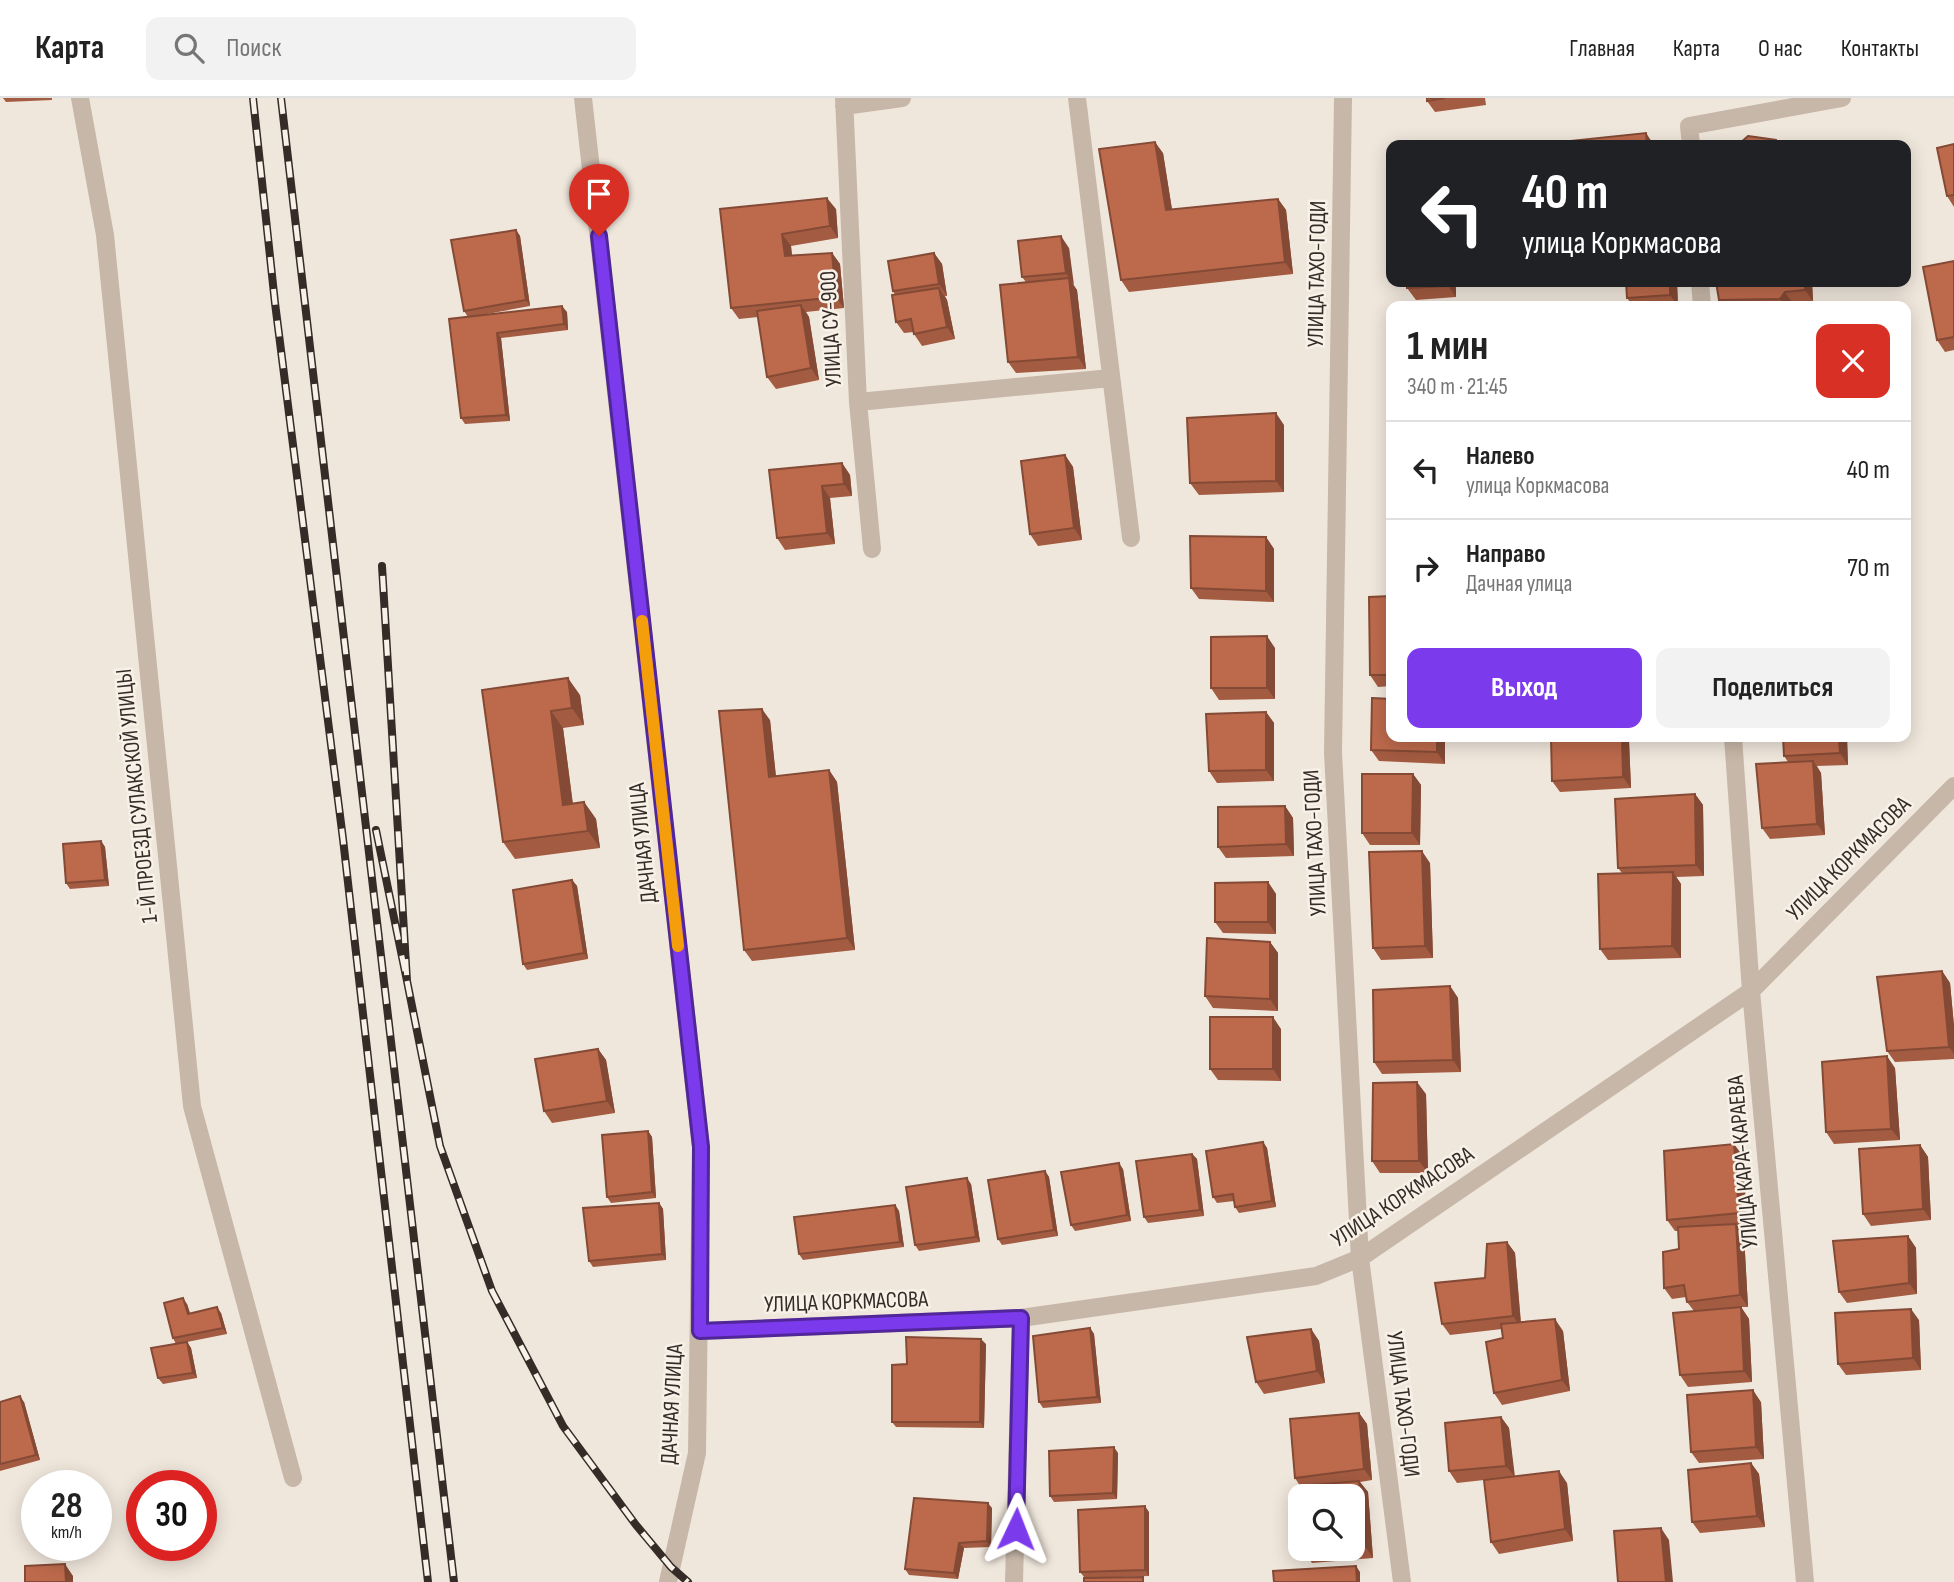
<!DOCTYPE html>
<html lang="ru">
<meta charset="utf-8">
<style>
:root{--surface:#fff;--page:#f2f2f2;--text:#222;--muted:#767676;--line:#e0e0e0;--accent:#7c3aed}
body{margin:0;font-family:"Sofia Sans Condensed",sans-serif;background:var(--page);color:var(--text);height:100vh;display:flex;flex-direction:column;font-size:26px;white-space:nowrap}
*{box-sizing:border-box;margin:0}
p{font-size:23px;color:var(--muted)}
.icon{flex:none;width:38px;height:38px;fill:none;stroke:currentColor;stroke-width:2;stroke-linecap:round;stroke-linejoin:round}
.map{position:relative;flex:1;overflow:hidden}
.sheet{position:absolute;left:1386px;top:203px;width:525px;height:441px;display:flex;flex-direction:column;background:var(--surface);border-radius:14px;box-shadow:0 4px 18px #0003}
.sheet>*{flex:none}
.banner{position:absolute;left:1386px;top:42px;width:525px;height:147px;border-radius:14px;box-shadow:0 4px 18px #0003;background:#202124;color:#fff;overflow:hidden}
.fabs{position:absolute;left:1288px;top:1386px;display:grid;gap:14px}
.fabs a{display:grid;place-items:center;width:77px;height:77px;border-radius:14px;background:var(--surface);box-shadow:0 4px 18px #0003;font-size:35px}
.speed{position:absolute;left:21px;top:1372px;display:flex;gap:14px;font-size:35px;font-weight:700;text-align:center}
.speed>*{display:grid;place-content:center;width:91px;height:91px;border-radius:50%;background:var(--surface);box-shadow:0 4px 18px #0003;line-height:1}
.speed small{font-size:18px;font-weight:400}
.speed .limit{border:10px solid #d22;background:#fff;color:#111}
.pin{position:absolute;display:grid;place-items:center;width:60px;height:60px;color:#fff;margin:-72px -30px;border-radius:50% 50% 50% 0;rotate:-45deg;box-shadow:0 0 7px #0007}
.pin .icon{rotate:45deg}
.me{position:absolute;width:77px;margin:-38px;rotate:2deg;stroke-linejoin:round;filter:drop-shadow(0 0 5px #0008)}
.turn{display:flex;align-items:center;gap:24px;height:147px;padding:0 21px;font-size:32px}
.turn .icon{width:91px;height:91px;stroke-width:2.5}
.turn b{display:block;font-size:49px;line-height:60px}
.round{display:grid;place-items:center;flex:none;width:74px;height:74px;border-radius:14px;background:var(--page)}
.head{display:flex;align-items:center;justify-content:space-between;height:119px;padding:0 21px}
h1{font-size:42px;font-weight:700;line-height:52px}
.action{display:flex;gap:14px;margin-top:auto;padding:14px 21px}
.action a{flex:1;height:80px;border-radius:14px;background:var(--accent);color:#fff;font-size:28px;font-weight:700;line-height:80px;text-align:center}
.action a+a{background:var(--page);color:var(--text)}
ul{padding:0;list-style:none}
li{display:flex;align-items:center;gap:21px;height:98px;padding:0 21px;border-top:2px solid var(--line)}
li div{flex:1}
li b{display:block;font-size:26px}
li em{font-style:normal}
header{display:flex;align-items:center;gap:42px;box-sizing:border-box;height:98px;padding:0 35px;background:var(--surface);border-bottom:2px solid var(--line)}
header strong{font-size:33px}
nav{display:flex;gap:38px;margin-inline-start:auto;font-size:24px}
.search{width:490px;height:63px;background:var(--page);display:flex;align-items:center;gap:18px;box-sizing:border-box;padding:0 24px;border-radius:14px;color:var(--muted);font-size:26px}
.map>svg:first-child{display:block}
</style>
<header>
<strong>Карта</strong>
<div class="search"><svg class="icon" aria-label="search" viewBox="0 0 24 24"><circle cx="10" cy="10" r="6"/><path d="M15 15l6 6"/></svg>Поиск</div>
<nav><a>Главная</a><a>Карта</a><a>О нас</a><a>Контакты</a></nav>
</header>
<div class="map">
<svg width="1954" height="1484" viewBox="0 0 1954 1484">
<rect width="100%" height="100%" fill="#f0e7dc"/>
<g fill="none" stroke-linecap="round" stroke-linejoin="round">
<path stroke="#c7b7a8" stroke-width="18" d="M80,0L105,137L192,1008L293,1380
M583,0L701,1049L697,1355L668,1484
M844,0L858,304L872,451
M1077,0L1131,440
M1343,0L1333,655L1360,1160L1402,1484
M844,8L902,0
M1691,47L1689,28L1842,0
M1700,184L1702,208
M858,304L1111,280
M1733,639L1751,893L1805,1484
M700,1233L1021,1220L1316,1178L1360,1160L1751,893L1954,688
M1014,1484L1021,1220"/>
<defs>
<path id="rail" d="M253,0L275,205L343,741L428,1484
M281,0L454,1484
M376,732L407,883L382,468
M407,883L440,1048L492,1193L563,1328L636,1427L671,1469L688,1484"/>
</defs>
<use href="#rail" stroke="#352c28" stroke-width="8"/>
<use href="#rail" stroke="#f8f1e8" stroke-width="5" stroke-dasharray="16" stroke-linecap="butt"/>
</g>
<path fill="#a35b41" d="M3,0H52V2L6,4Z
M1427,0H1485L1486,7L1435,14L1427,3Z
M1954,46V109L1947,98Z
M1163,55L1172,112L1278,101L1286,112L1293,176L1129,194L1121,182Z
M720,111H836L838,140L791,148L792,157L832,155L840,166L844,210L806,214L809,219L819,282L776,291L767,279L758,219L739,221L731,210Z
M516,132L520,138L530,208L471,219L567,214L568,232L501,240L510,323L465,326L461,320L468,219L464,213Z
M1069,150L1073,187L1077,192L1086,271L1016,275L1008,264L1026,184L1022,179Z
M934,155L942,166L947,198H945L947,202L955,241L922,248L914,236V234L904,235L896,224L895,197L893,193Z
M1954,163V252L1945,254L1937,242Z
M1456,184V199L1416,202L1407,190Z
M1677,184L1678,208H1633L1627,200Z
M1812,184L1813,203L1793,206L1791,208H1723L1719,202Z
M1284,327V394L1199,397L1190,385Z
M1065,357L1073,369L1082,442L1038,448L1030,436Z
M842,365L850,377L852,398L830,400L835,446L785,452L777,440Z
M1266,439L1274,451V504L1199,501L1191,490Z
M1391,498V588L1378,589L1370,577Z
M1275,550V601L1219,602L1211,590Z
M482,592L580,597L584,627L563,630L573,706L584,704L596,721L600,750L515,761L503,744Z
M1266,614L1274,625V683L1217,685L1209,673Z
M770,622L776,678L829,672L837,684L855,852L752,863L744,852Z
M1445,639V666L1379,663L1371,652Z
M1847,639L1848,667L1817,668L1821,675L1825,737L1770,741L1762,730L1788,664L1784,658Z
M1629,643L1631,690L1560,694L1552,683Z
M1413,676L1421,687L1420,747H1370L1362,735Z
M1695,696L1703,707L1704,778L1676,779L1681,786V860L1608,862L1600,851L1622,775L1618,770Z
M1285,708L1293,720L1294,758L1226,760L1218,749Z
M101,743L105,749L109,788L70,791L66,785Z
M1430,765L1433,860L1381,862L1373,850Z
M572,782L577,788L588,861L527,872L523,866Z
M1268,784L1276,796V836L1223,835L1215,824Z
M1270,844L1278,855V913L1213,910L1205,898Z
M1942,873L1950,885L1954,928V961L1895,964L1887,953Z
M1450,888L1458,900L1461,974L1382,976L1374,964Z
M1281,931V983L1218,982L1210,971Z
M598,951L606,962L615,1015L552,1025L544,1013Z
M1895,970L1900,1042L1834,1046L1826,1034Z
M1426,996L1428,1075H1380L1372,1063Z
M648,1033L652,1039L656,1100L611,1105L607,1099Z
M1263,1044L1267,1050L1276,1109L1239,1115L1235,1109L1234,1103L1217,1105L1213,1099Z
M1920,1047L1928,1059L1931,1122L1871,1128L1863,1116Z
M1192,1056L1197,1061L1204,1118L1148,1125L1144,1119Z
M1743,1058L1747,1126L1737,1127L1744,1137L1748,1209H1741L1749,1221L1752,1284L1688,1289L1680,1277L1694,1213L1687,1204L1686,1199L1672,1201L1664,1190L1679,1151L1678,1133H1675L1667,1122Z
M1123,1071L1131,1123L1075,1133L1071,1127Z
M1045,1073L1049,1079L1058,1138L1002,1147L998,1141Z
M971,1086L980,1144L919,1153L915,1147Z
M659,1105L663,1111L666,1162L593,1169L589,1163Z
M895,1107L899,1113L904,1149L803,1162L799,1156Z
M1908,1138L1916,1150L1917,1196L1847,1205L1839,1194Z
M1507,1144L1515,1155L1521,1224L1563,1233L1570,1293L1502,1307L1494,1295L1503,1240L1502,1231L1450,1237L1442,1226L1485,1180Z
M187,1206L190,1215H221L227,1236L187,1244L191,1250L197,1280L163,1286L158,1280L176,1246L173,1240Z
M1919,1222L1921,1272L1846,1277L1838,1266Z
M1090,1230L1094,1236L1101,1305L1043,1310L1039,1304Z
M1311,1231L1319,1243L1325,1285L1264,1296L1256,1284Z
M986,1246L984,1330L896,1329L892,1324L907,1266Z
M0,1304H24L40,1362L0,1373Z
M1761,1304L1764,1361L1699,1365L1691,1354Z
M1359,1315L1367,1326L1372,1382L1360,1384L1368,1394L1373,1460L1312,1465L1304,1453V1451H1353V1398L1300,1388L1295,1380Z
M1501,1319L1509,1330L1514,1378L1567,1385L1573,1443L1499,1456L1491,1444L1484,1382L1457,1385L1449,1373Z
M1118,1355L1117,1401L1054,1404L1050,1398Z
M1751,1365L1759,1376L1765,1429L1700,1435L1692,1424Z
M992,1410L991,1449L964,1450L958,1481L909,1477L905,1471Z
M1149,1414V1478L1085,1480L1080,1474Z"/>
<path fill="#844a35" d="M1646,35L1654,47H1647Z
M1155,44L1163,55L1174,124L1166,112Z
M827,100L836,111L838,140L830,128Z
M1278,101L1286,112L1293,176L1285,164Z
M516,132L520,138L530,208L526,202Z
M782,136L791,148L793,169L785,158Z
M1061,138L1069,150L1074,187L1066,175Z
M832,155L840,166L844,210L836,199Z
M934,155L942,166L947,198L939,186Z
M1069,180L1077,192L1086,271L1078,259Z
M1448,184H1456V199L1448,188Z
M1670,184H1677L1678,208L1670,197Z
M1805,184H1812L1813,203L1805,192Z
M939,190L947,202L955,241L947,229Z
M1785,194L1793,206L1791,208H1784L1780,201Z
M801,207L809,219L819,282L811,270Z
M562,208L567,214L568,232L564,226Z
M497,235L501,240L510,323L506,317Z
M1276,315L1284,327V394L1276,383Z
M1065,357L1073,369L1082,442L1074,430Z
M842,365L850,377L852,398L844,386Z
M822,388L830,400L835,446L827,435Z
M1266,439L1274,451V504L1266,493Z
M1267,538L1275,550V601L1267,590Z
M568,580L580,597L584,627L572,610Z
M762,611L770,622L777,690L769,679Z
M551,613L563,630L575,724L563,707Z
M1266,614L1274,625V683L1266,672Z
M1437,639H1445V666L1437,654Z
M1622,639H1627L1629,643L1631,690L1623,679Z
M1839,639H1847L1848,667L1840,655Z
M1813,663L1821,675L1825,737L1817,726Z
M829,672L837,684L855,852L847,840Z
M1413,676L1421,687L1420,747L1412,735Z
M1695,696L1703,707L1704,778L1696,767Z
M584,704L596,721L600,750L588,733Z
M1285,708L1293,720L1294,758L1286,746Z
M101,743L105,749L109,788L105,782Z
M1422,753L1430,765L1433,860L1425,848Z
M1673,774L1681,786V860L1672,848Z
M572,782L577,788L588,861L584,855Z
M1268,784L1276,796V836L1268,824Z
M1270,844L1278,855V913L1270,901Z
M1942,873L1950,885L1954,928V956L1949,949Z
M1450,888L1458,900L1461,974L1453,962Z
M1273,919L1281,931V983L1273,971Z
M598,951L606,962L615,1015L607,1003Z
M1887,958L1895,970L1900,1042L1891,1031Z
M1417,984L1426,996L1428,1075L1419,1063Z
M648,1033L652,1039L656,1100L652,1094Z
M1263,1044L1267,1050L1276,1109L1272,1103Z
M1734,1046L1743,1058L1747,1126L1739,1115Z
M1920,1047L1928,1059L1931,1122L1923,1111Z
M1192,1056L1197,1061L1204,1118L1200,1112Z
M1119,1065L1123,1071L1131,1123L1127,1117Z
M1045,1073L1049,1079L1058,1138L1054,1132Z
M967,1080L971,1086L980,1144L976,1139Z
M659,1105L663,1111L666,1162L662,1156Z
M895,1107L899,1113L904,1149L900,1144Z
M1736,1126L1744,1137L1748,1209L1740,1197Z
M1908,1138L1916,1150L1917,1196L1909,1185Z
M1507,1144L1515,1155L1521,1229L1513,1218Z
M183,1200L187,1206L192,1222L188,1216Z
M217,1209L221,1215L227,1236L223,1230Z
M1741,1209L1749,1221L1752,1284L1744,1273Z
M1911,1211L1919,1222L1921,1272L1913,1260Z
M1555,1221L1563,1233L1570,1293L1562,1282Z
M1090,1230L1094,1236L1101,1305L1097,1299Z
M1311,1231L1319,1243L1325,1285L1317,1273Z
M981,1241L986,1246L984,1330L980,1324Z
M187,1244L191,1250L197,1280L193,1275Z
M1753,1292L1761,1304L1764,1361L1756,1349Z
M20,1298L24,1304L40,1362L36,1357Z
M1359,1315L1367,1326L1372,1382L1364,1371Z
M1501,1319L1509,1330L1515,1379L1506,1368Z
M1114,1349L1118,1355L1117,1401L1113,1395Z
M1751,1365L1759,1376L1765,1429L1757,1418Z
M1559,1373L1567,1385L1573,1443L1565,1431Z
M1359,1383L1368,1394L1373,1460L1365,1448Z
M988,1405L992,1410L991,1449L987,1443Z
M1145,1408L1149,1414V1478L1145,1472Z
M1661,1430L1669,1442L1673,1484H1666Z
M959,1445L964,1450L958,1481L954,1475Z
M65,1466L73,1478V1484H66Z
M1356,1468L1360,1474V1484H1357Z"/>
<path fill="#bd6a4c" stroke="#844a35" stroke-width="2" d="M1427,0H1445L1427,3Z
M1646,35L1647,47H1561L1560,44Z
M1748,38L1776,42L1777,47H1739V46Z
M1155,44L1166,112L1278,101L1285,164L1121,182L1099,51Z
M1954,46V97L1947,98L1937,50Z
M827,100L830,128L782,136L785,158L832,155L836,199L731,210L720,111Z
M516,132L526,202L464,213L451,142Z
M1061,138L1066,175L1022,179L1018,143Z
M934,155L939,186L893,193L888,163Z
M1954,163V239L1937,242L1923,169Z
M1069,180L1078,259L1008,264L1000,187Z
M1407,184H1448V188L1407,190Z
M1626,184H1670V197L1627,200Z
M1716,184H1805V192L1785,194L1780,201L1719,202Z
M939,190L947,229L914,236L911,221L896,224L892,197Z
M801,207L811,270L767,279L757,213Z
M562,208L564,226L497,235L506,317L461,320L449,221Z
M1276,315V383L1190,385L1187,320Z
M1065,357L1074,430L1030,436L1021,363Z
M842,365L844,386L822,388L827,435L777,440L769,372Z
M1190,438L1266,439V493L1191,490Z
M1391,498V577H1370L1369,499Z
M1267,538V590H1211V539Z
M568,580L572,610L551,613L563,707L584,704L588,733L503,744L482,592Z
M1372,600L1391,601V639H1437V654L1371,652Z
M762,611L769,679L829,672L847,840L744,852L719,613Z
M1266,614V672L1209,673L1206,616Z
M1551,639H1622L1623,679L1552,683Z
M1783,639H1839L1840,655L1784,658Z
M1813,663L1817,726L1762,730L1756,666Z
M1362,676H1413L1412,735H1362Z
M1695,696L1696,767L1618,770L1615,701Z
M1285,708L1286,746L1218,749V709Z
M101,743L105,782L66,785L63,746Z
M1422,753L1425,848L1373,850L1369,754Z
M1673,774L1672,848L1600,851L1598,776Z
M572,782L584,855L523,866L513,792Z
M1268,784V824H1215V785Z
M1207,840L1270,844V901L1205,898Z
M1942,873L1949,949L1887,953L1877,879Z
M1450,888L1453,962L1374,964L1373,892Z
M1210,919H1273V971H1210Z
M598,951L607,1003L544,1013L535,961Z
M1887,958L1891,1031L1826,1034L1822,964Z
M1417,984L1419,1063H1372L1373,985Z
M648,1033L652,1094L607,1099L602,1037Z
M1263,1044L1272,1103L1235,1109L1233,1096L1213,1099L1206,1053Z
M1734,1046L1739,1115L1667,1122L1664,1053Z
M1920,1047L1923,1111L1863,1116L1859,1051Z
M1192,1056L1200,1112L1144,1119L1136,1063Z
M1119,1065L1127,1117L1071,1127L1061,1074Z
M1045,1073L1054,1132L998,1141L988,1082Z
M967,1080L976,1139L915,1147L906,1089Z
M659,1105L662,1156L589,1163L583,1110Z
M895,1107L900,1144L799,1156L794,1119Z
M1736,1126L1740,1197L1687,1204L1684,1187L1664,1190L1663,1154L1679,1151L1678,1129Z
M1908,1138L1909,1185L1839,1194L1833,1143Z
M1507,1144L1513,1218L1442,1226L1435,1185L1485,1180L1487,1146Z
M183,1200L188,1216L217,1209L223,1230L173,1240L164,1205Z
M1741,1209L1744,1273L1680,1277L1673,1215Z
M1911,1211L1913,1260L1838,1266L1835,1215Z
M1555,1221L1562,1282L1494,1295L1486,1244L1503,1240L1501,1226Z
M1090,1230L1097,1299L1039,1304L1033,1238Z
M1311,1231L1317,1273L1256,1284L1247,1239Z
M906,1239L981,1241L980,1324H892V1267L907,1266Z
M187,1244L193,1275L158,1280L151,1250Z
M1753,1292L1756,1349L1691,1354L1687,1297Z
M20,1298L36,1357L0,1366V1304Z
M1359,1315L1364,1371L1295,1380L1290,1321Z
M1501,1319L1506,1368L1449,1373L1445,1325Z
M1114,1349L1113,1395L1050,1398L1049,1353Z
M1751,1365L1757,1418L1692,1424L1688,1372Z
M1559,1373L1565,1431L1491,1444L1484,1382Z
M1359,1383L1365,1448L1353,1449V1398H1300V1406L1299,1388Z
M914,1400L988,1405L987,1443L959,1445L954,1475L905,1471Z
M1145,1408V1472L1080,1474L1078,1412Z
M1661,1430L1666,1484H1618L1614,1433Z
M1304,1451H1334L1304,1453Z
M65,1466L66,1484H25V1468Z
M1356,1468L1357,1484H1274L1273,1473Z
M1143,1479V1484H1084V1480Z"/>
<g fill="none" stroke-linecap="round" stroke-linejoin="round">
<defs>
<path id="route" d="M599,138L701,1049L700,1233L1021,1220L1016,1431"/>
</defs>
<use href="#route" stroke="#51269a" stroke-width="18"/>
<use href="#route" stroke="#7c3aed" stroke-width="12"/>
<path stroke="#f59e0b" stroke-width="12" d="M642,523L678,848"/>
</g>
<g text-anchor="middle" stroke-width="5" stroke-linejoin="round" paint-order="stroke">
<g font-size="23" fill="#352c28" stroke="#f8f1e8">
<text transform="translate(1316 176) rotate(-89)" y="8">УЛИЦА ТАХО-ГОДИ</text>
<text transform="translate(830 231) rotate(-93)" y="8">УЛИЦА СУ-900</text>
<text transform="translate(136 698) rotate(-96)" y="8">1-Й ПРОЕЗД СУЛАКСКОЙ УЛИЦЫ</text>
<text transform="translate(642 745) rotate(-96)" y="8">ДАЧНАЯ УЛИЦА</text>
<text transform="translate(1314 745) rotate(-93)" y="8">УЛИЦА ТАХО-ГОДИ</text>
<text transform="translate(1848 760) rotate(-45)" y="8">УЛИЦА КОРКМАСОВА</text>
<text transform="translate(1742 1064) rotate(-95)" y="8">УЛИЦА КАРА-КАРАЕВА</text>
<text transform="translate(1402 1098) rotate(-33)" y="8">УЛИЦА КОРКМАСОВА</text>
<text transform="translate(846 1203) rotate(-2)" y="8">УЛИЦА КОРКМАСОВА</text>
<text transform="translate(671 1306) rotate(-87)" y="8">ДАЧНАЯ УЛИЦА</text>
<text transform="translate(1404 1306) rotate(83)" y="8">УЛИЦА ТАХО-ГОДИ</text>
</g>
</g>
</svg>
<div class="fabs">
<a><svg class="icon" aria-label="search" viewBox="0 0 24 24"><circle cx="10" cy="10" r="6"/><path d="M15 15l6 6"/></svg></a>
</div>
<div class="speed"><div>28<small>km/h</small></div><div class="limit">30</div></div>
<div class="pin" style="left:599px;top:138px;background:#d93025"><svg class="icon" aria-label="arrive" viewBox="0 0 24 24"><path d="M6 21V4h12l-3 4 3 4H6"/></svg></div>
<svg class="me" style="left:1016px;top:1431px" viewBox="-20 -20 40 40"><path d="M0-17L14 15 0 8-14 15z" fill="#7c3aed" stroke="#fff" stroke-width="4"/></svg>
<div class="banner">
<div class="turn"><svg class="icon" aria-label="left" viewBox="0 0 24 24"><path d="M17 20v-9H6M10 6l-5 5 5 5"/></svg><div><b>40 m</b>улица Коркмасова</div></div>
</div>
<section class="sheet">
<div class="head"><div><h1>1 мин</h1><p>340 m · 21:45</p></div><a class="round" style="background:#d93025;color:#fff"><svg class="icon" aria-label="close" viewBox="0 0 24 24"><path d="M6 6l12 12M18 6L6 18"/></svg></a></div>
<ul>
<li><svg class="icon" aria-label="left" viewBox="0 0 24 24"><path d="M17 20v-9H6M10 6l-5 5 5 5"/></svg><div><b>Налево</b><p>улица Коркмасова</p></div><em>40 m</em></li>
<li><svg class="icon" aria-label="right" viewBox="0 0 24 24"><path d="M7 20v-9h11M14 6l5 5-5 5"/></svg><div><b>Направо</b><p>Дачная улица</p></div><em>70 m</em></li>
</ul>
<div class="action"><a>Выход</a><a>Поделиться</a></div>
</section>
</div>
